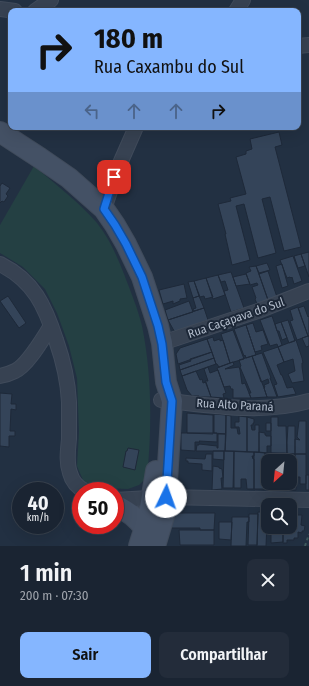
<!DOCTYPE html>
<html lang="pt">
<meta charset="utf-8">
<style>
:root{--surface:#1a2432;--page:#232c3a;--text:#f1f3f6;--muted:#9fa4ac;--line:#38414d;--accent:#85b6ff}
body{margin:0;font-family:"Fira Sans Condensed",sans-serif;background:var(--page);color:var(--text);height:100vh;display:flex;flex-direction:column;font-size:15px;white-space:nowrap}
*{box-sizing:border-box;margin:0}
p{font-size:13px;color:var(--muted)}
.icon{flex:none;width:22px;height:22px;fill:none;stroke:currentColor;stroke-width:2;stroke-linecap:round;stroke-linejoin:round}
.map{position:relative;height:546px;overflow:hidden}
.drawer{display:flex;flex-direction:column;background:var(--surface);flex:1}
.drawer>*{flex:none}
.hud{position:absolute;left:8px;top:8px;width:293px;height:122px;border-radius:8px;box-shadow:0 4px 16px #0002,0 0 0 1px var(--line);background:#85b6ff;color:#111;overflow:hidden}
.needle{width:26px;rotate:207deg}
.fabs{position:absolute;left:261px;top:454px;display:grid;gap:8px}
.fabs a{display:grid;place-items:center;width:36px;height:36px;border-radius:8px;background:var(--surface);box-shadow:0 4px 16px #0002,0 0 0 1px var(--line);font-size:20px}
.speed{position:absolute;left:12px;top:482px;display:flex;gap:8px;font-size:20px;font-weight:700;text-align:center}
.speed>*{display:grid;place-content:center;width:52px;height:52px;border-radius:50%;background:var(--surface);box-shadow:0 4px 16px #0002,0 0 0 1px var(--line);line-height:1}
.speed small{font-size:10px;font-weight:400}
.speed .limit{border:6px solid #d22;background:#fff;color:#111}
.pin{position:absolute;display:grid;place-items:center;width:34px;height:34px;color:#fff;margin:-17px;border-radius:8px;box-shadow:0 2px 6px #0006}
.me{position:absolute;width:44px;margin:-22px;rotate:3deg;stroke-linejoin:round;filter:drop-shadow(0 0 3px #0008)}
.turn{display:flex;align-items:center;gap:14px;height:84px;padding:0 20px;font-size:18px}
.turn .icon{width:52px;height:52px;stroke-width:2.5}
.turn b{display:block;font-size:28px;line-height:34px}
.lanes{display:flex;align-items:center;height:38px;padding:0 20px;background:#0003;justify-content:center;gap:20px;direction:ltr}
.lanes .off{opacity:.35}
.round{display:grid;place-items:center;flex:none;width:42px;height:42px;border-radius:8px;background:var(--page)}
.summary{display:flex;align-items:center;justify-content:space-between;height:68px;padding:0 20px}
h1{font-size:24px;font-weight:600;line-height:30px}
.primary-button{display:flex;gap:8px;margin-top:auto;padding:8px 20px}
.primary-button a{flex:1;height:46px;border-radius:8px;background:var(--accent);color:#111;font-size:16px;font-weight:600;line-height:46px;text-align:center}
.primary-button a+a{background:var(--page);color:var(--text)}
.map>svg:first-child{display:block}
</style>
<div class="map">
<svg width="309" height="546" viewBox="0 0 309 546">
<rect width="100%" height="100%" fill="#223042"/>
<path fill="#244043" d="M34,166C55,184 79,202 97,223C109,238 117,256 124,274C130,290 138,309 142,326C152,374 152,429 147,477L139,485L128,489L102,488L91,486L83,480L77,466L79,432L78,406L77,378L69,346L57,313L45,289L23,267L0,253V225Z"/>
<path fill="#344459" stroke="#1e2939" d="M279,132L282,145L275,147L301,247L284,251L270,197L262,199L276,253L258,258L244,204L236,206L250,260L232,265L225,234H226L218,204L231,201L230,198L246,194L236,157L246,154V151L252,149L250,139Z
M2,183L10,188L6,194L8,196L4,202L2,201L0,203V186Z
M309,252V277L301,254Z
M301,254L305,266L298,268L294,256Z
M293,256L302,281L294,284L292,277L291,278L290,277L287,278L280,260Z
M267,263L270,270L259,273L256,266Z
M282,264L288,286L282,288L276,266Z
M256,266L268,300L257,304L255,299L256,298L252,287L258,285L257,283L250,285L246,273L251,271L249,267Z
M268,271L277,297L268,300L259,274Z
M231,272L244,308L231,312L224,291L228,290L225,281L221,282L218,275Z
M246,274L250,284L236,286L233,277Z
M218,275L225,295L213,299L206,278Z
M206,278L213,297L205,299L204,296L200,297L194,281Z
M194,281L199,296L193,298L188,282Z
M184,284L187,298L180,299V301L173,304V301L163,304L159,290Z
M8,296L26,323L19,328L0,301Z
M199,296L204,308L194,311L193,309L196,308L193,298Z
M189,301L193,312L168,320L165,310Z
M304,306L308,317L309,316V336H308L298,308Z
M298,307L308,336L297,340L290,321L293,320L290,310Z
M204,308L208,320L175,332L173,329L168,320Z
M272,316L282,345L278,347L277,344L270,346L260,320Z
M288,320L295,341L289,343L281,322Z
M281,322L287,338L282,340L279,331H277L275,324Z
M253,323L256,332L263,330L268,344L261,346L262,350L255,352L246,325Z
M246,325L256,355L246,358L245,355L244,356L234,329Z
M233,330L244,359L230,363L221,334Z
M308,336H309V346L306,347L302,338Z
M213,337L214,341L220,339V341L223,340L230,363L219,367L217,364H216L207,339Z
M207,339L212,352L178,364L176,354L180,348Z
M296,340L302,358L303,363H302V367L304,381L292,383L288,374L295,371L293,359L284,362L278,347Z
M278,347L284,362L277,365L281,375H282L287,388L293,387L296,394L278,397L274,385L277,384L263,352Z
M212,352L214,358L180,370L179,365L191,361L190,359Z
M262,353L271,378H270L277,397H267L264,388L265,387L264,385L269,383L268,379L261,382L252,356Z
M252,356L264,388L267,397L251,398L249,393H251L240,367L241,366L239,360Z
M214,358L216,364L182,376L180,370Z
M233,362L234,365L225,369L239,367L240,370L242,384L245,383L251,398H233V389H231L230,386L224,387L217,368Z
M208,367L210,373L218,370L226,393L223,394L224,398L211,397L205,381H208L204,369Z
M196,371L200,380L202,379L203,383L206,382L211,397H199V396H192L187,390L182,376Z
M0,393L12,394L11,404H16V410L11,409L10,431H15V436H9V447L0,446Z
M187,413L213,415V434L187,433Z
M214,414L226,415V434L214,433Z
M226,415L231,416V428H237L238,434H240L239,427H235V422H239V416L247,417V452L225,451Z
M247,417L254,419V423H253V425H251L252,430H255V425H259V452H247Z
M271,417H278V426H286L287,454L271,453Z
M299,421H306V454H295V439L300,440L297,437Z
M266,423H271V431H266Z
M288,426H295V454H287V442Z
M259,432L265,433V435H266V436H271V446H267V453L259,452Z
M181,433H217V442L199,441L200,442H195V451L181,450Z
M218,434H226L225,451H196L197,445H199V444L217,446V448H218Z
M128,448L139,450L135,470L123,467L126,451H127Z
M213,451H224V460L213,459Z
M224,451H234L233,488H223Z
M234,451L254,452V456H252L253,459H254V489H247L246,479H241V488H234Z
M254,452L265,453V460H262V467H263V468H265L264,480H265L264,489H254Z
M265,453H275V461H268V468H265Z
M275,453H284V461H275Z
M284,453L295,454L296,490H285V483H290V461H284Z
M206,454H212V471L202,470V464L188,463V461H186V458L205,459Z
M295,454H306V484H300V477H295Z
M213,466L219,467V468L222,469L223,478H221L222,489L212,490Z
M265,471H267L268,483H275V490L264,489Z
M306,475H309V490H306Z
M275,483H285V490H275Z
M258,512H265V523H267L266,546H257Z
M174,513H215L214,530H200V528H171Z
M249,514H258L257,545H248Z
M295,515H302L301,525L305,526L304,531H302V533L298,532V538H294V540H287V543H283V527L293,526Z
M232,517H249V522H247L246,546H231Z
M219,522H232L231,540L219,539Z
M271,527H283V542L271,543Z
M179,530H214V545H180Z"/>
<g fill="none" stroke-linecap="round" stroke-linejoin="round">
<defs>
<path id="street" d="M0,9L15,11
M35,11L51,0
M236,11L243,0
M298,46L309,45
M104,209L118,168L136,127
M0,264C34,281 45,306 56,340C63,360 68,381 69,402C69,415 69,427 69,439C68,450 66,462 70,473C72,481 77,487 85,491
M162,343L258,311L309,291
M0,376C5,375 11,373 15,371C28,365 43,338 51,326
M161,400C209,405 261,415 309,401
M115,500L166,497L309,500"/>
<path id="secondary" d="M0,132L40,158L69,178L104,209L115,225L126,244L142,277L158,326L162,343L166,382L172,401L166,497L164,516L155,546
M115,505C126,510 137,518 145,529
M139,546L149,514L156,471"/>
</defs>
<use href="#street" stroke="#404b5b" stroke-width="16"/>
<use href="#secondary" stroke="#404b5b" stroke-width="22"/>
<path stroke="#3e595b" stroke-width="2" stroke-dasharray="3 3" stroke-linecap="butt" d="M305,546L309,534"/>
<use href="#street" stroke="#374252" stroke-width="14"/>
<use href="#secondary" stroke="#445165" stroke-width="20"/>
</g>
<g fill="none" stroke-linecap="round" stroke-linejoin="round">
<defs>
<path id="route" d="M114,177L104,209L115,225L126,244L142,277L158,326L162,344L166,382L172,401L166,497"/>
</defs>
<use href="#route" stroke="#114b97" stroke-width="10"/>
<use href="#route" stroke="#1a73e8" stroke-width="7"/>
</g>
<g text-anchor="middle" stroke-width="4" stroke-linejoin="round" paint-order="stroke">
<g font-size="12" fill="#b3bdcc" stroke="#1c2737">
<text transform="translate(236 318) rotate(-19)" y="4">Rua Caçapava do Sul</text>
<text transform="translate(235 405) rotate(3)" y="4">Rua Alto Paraná</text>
</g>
</g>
</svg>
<div class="fabs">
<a><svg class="needle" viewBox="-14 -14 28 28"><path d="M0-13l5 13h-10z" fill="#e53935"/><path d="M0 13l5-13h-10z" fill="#9fa4ac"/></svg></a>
<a><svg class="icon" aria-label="search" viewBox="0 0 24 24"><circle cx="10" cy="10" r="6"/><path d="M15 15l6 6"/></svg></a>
</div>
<div class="speed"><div>40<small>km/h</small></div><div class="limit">50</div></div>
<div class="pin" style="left:114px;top:177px;background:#d93025"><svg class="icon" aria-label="arrive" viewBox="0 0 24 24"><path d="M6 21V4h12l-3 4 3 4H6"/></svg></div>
<svg class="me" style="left:166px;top:497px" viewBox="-20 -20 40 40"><circle r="19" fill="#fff"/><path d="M0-13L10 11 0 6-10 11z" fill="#1a73e8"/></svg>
<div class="hud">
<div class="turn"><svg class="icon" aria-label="right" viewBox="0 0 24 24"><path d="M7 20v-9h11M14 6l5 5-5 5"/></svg><div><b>180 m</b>Rua Caxambu do Sul</div></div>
<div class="lanes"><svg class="icon off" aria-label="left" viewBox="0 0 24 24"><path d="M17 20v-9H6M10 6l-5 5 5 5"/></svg><svg class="icon off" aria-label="ahead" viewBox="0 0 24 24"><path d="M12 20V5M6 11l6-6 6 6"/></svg><svg class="icon off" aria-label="ahead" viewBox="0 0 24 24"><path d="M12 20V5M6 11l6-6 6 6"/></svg><svg class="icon" aria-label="right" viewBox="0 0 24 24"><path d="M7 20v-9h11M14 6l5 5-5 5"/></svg></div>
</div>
</div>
<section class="drawer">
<div class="summary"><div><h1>1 min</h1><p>200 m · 07:30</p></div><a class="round"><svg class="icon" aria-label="close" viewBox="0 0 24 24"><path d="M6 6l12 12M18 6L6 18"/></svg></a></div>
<div class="primary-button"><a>Sair</a><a>Compartilhar</a></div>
</section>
